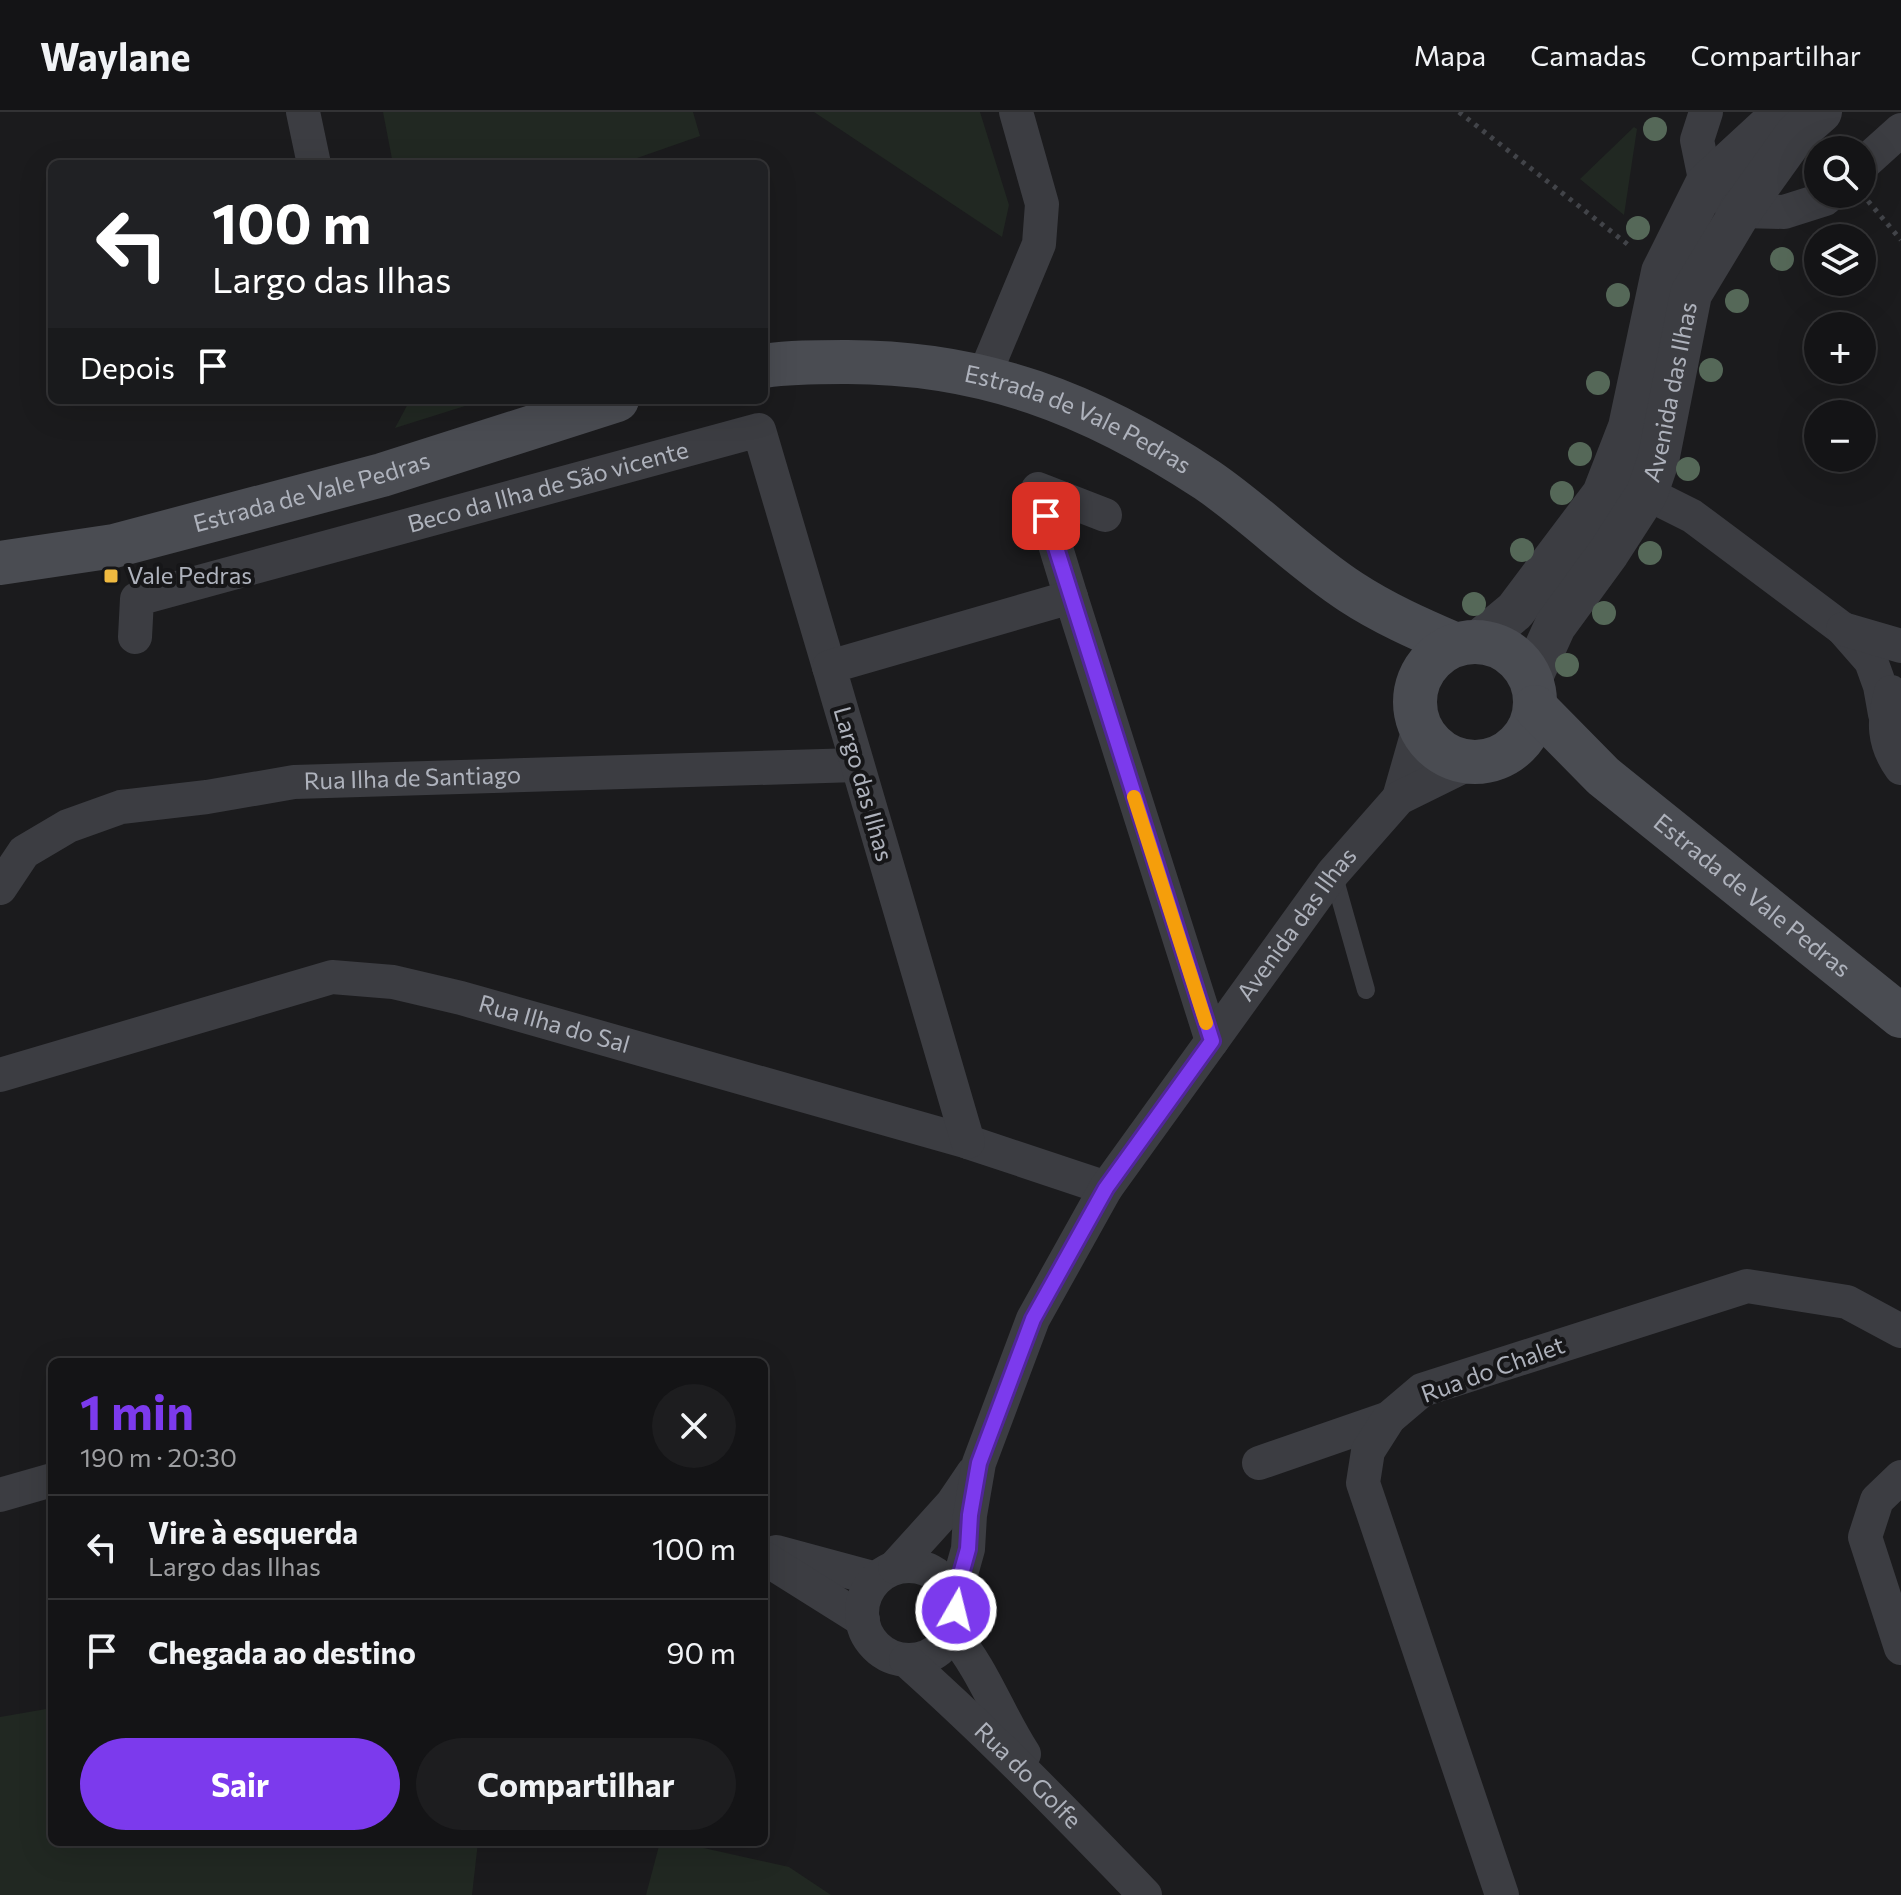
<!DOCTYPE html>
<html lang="pt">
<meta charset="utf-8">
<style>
:root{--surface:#141416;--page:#1d1d1f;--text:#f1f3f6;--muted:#9d9ea1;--line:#333335;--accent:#7c3aed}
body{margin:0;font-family:Commissioner,sans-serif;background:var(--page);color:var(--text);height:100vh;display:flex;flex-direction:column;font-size:30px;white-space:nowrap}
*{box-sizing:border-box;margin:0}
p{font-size:26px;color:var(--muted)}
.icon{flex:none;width:44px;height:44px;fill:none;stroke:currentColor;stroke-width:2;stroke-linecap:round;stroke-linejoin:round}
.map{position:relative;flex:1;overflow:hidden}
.panel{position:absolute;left:48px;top:1246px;width:720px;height:488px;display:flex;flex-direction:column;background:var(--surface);border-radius:12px;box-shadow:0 8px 32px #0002,0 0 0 2px var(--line)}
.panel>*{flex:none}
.top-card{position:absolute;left:48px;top:48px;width:720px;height:244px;border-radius:12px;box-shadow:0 8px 32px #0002,0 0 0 2px var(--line);background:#202124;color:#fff;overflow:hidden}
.tools{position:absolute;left:1804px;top:24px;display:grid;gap:16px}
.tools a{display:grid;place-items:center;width:72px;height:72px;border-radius:50%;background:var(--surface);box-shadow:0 8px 32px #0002,0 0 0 2px var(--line);font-size:40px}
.pin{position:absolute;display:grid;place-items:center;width:68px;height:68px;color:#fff;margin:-34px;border-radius:16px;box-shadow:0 4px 12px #0006}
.me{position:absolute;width:88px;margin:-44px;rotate:8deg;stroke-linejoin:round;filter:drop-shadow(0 0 6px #0008)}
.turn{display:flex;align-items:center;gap:28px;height:168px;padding:0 32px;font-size:36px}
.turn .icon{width:104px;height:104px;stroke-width:2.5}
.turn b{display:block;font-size:56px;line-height:68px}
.then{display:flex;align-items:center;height:76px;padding:0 32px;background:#0003;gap:16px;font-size:30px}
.round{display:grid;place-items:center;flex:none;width:84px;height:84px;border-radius:42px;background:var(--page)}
.summary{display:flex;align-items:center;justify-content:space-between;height:136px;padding:0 32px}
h1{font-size:48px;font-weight:700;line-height:60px;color:var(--accent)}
.action{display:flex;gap:16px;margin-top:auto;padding:16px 32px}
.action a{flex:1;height:92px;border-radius:48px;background:var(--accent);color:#fff;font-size:32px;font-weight:700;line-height:92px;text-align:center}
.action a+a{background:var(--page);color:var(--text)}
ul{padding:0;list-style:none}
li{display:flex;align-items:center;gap:24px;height:104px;padding:0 32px;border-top:2px solid var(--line)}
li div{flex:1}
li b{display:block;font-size:30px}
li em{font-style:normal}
header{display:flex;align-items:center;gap:48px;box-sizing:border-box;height:112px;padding:0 40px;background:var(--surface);border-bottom:2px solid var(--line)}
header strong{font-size:38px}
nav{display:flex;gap:44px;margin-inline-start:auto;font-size:28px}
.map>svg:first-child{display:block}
</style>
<header>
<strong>Waylane</strong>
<nav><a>Mapa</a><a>Camadas</a><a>Compartilhar</a></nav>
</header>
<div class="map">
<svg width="1901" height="1783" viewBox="0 0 1901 1783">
<rect width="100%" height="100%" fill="#1b1b1d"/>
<path fill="#212822" d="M383,0H693L700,24L620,52H393Z
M814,0H980L1009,93L1002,125Z
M1634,15L1637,17L1624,103L1580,67Z
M410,288H484L395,316Z
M52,1596V1730H478L472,1783H0V1605Z
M660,1730H677L789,1755L831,1783H646Z"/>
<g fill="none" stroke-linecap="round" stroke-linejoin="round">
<path stroke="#424449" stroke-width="5" stroke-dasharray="4 6" stroke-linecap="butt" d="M1459,0L1631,135
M1868,89L1901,128"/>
<path stroke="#3c3d42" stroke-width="18" d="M1333,761L1366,878"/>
<g stroke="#3c3d42" stroke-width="34">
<path d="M303,0L314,52"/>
<path d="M1706,0L1697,28L1706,72L1741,99L1784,100L1825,87L1830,82"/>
<path d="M1862,53L1901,18"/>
<path d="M984,264L1039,132L1042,92L1016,0"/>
<path d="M1626,371L1692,404L1843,517L1871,549L1880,574L1885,602"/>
<path d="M1071,485L1038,377L1105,403"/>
<path d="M1843,517L1901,534"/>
<path id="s1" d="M135,525L137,487L759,318L829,555"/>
<path d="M1891,580C1883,609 1883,631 1901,656"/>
<path d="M1399,686L1419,616"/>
<path id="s2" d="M0,776L24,740L68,714L121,695L207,685L294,670L857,653"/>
<path id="s3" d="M0,963L332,865L393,870L461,886L968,1030L1106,1076"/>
<path d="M968,1030L829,555L1071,485L1212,929"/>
<path d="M1259,1351L1389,1306"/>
<path d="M1901,1365L1877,1388L1865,1425L1901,1536"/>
<path d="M0,1383L52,1368"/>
<path d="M776,1440L876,1467"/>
<path d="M764,1446L863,1508"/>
<circle cx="909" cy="1501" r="47"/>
<path d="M895,1455L952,1392L973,1361"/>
<path id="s4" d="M954,1487L968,1437L970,1403L979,1351L1033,1207L1106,1076L1333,761L1399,686L1472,650"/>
<path d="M952,1521C983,1557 998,1602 1024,1642"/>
<path id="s5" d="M906,1548C989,1622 1067,1702 1145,1783"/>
<path d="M1502,1783L1363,1371L1368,1339L1389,1306L1422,1278L1747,1174L1847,1190L1901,1219"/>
</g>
<g stroke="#3c3d42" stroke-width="42">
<path d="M1479,529L1515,499L1603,382L1629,315L1662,160L1706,72L1784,0"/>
<path id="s6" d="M1531,567L1555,514L1609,440L1647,381L1658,349L1691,182L1741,99L1796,22L1821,0"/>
</g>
<g stroke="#4a4c52" stroke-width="44">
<path id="s7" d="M764,254C790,250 816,250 843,250C982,249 1092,292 1207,368C1257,402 1300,447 1351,480C1383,501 1419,517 1454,532"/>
<path id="s8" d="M0,451L114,434L382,363L617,288"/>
<circle cx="1475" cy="590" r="60"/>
<path id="s9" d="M1535,595L1603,664L1901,904"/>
</g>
</g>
<g fill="#556858">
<circle cx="1655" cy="17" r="12"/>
<circle cx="1638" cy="116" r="12"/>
<circle cx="1782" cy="147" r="12"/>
<circle cx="1618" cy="183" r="12"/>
<circle cx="1737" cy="189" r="12"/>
<circle cx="1711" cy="258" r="12"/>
<circle cx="1598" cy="271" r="12"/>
<circle cx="1580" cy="342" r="12"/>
<circle cx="1688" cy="357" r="12"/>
<circle cx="1562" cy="381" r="12"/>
<circle cx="1522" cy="438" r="12"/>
<circle cx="1650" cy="441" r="12"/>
<circle cx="1474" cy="492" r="12"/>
<circle cx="1604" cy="501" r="12"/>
<circle cx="1567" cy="553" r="12"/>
</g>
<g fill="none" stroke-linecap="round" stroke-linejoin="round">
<defs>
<path id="route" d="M956,1498L954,1487L968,1437L970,1403L979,1351L1033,1207L1106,1076L1212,929L1046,404"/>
</defs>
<use href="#route" stroke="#51269a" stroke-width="20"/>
<use href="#route" stroke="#7c3aed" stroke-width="14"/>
<path stroke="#f59e0b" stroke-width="14" d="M1134,685L1206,911"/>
</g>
<rect fill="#f0ba40" stroke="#161618" stroke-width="3" x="103" y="456" width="16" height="16" rx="4"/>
<g text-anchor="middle" stroke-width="8" stroke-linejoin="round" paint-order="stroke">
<g font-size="24" fill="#aeb2bc" stroke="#161618">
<text dy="8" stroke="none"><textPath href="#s6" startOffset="324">Avenida das Ilhas</textPath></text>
<text dy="8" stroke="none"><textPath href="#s7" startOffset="324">Estrada de Vale Pedras</textPath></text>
<text dy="8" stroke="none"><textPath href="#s1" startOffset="464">Beco da Ilha de São vicente</textPath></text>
<text dy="8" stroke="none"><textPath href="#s8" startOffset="320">Estrada de Vale Pedras</textPath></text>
<text dy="8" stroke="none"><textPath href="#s2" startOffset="444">Rua Ilha de Santiago</textPath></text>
<text transform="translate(863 672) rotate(74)" y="8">Largo das Ilhas</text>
<text dy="8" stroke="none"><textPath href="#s9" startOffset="288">Estrada de Vale Pedras</textPath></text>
<text dy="8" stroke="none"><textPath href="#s4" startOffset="768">Avenida das Ilhas</textPath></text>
<text dy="8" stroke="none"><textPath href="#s3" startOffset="574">Rua Ilha do Sal</textPath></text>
<text transform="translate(1493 1258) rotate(-20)" y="8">Rua do Chalet</text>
<text dy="8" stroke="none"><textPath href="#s5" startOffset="168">Rua do Golfe</textPath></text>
</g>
<g font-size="24" fill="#aeb2bc" stroke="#161618" text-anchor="start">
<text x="127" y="472">Vale Pedras</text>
</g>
</g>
</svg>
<div class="tools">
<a><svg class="icon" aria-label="search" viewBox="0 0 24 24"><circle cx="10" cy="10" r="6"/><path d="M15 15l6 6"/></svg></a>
<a><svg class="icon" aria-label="layers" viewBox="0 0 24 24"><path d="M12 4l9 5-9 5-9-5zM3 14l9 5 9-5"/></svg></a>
<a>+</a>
<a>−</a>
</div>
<div class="pin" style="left:1046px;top:404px;background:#d93025"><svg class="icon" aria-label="arrive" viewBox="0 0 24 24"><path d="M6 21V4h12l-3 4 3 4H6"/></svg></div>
<svg class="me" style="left:956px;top:1498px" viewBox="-20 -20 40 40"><circle r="17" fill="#7c3aed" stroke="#fff" stroke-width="3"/><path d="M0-11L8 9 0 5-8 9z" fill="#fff"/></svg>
<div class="top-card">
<div class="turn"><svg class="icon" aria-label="left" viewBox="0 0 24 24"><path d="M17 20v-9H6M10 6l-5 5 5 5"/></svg><div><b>100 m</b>Largo das Ilhas</div></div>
<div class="then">Depois<svg class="icon" aria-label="arrive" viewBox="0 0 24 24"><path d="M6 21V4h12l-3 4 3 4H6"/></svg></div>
</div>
<section class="panel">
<div class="summary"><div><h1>1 min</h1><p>190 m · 20:30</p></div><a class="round"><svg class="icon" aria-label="close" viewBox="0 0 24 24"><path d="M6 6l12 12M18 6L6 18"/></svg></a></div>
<ul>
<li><svg class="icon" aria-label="left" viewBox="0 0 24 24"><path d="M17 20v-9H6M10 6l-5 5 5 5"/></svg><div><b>Vire à esquerda</b><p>Largo das Ilhas</p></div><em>100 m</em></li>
<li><svg class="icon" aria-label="arrive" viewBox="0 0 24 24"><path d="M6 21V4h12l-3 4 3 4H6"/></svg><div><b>Chegada ao destino</b></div><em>90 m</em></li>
</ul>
<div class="action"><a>Sair</a><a>Compartilhar</a></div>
</section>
</div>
